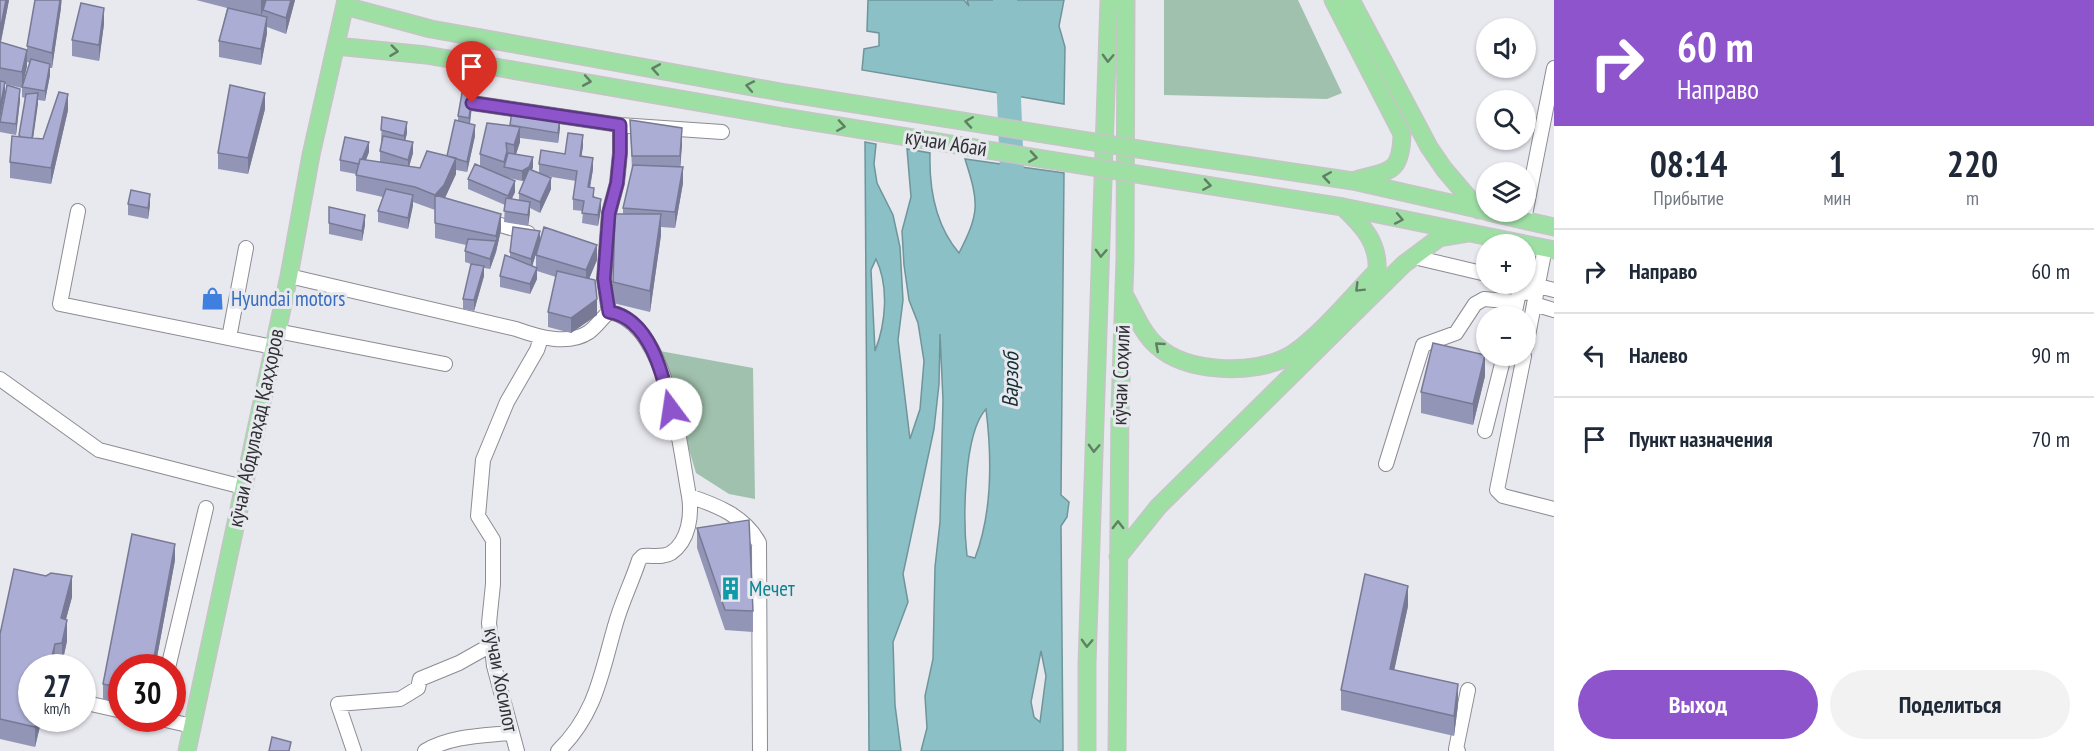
<!DOCTYPE html>
<html lang="ru">
<meta charset="utf-8">
<style>
:root{--surface:#fff;--page:#f2f2f3;--text:#1f2937;--muted:#747a83;--line:#e0e1e3;--accent:#8d54cb}
body{margin:0;font-family:"PT Sans Narrow",sans-serif;background:var(--page);color:var(--text);height:100vh;display:flex;flex-direction:column;font-size:22px;white-space:nowrap}
*{box-sizing:border-box;margin:0}
p{font-size:20px;color:var(--muted)}
.icon{flex:none;width:33px;height:33px;fill:none;stroke:currentColor;stroke-width:2;stroke-linecap:round;stroke-linejoin:round}
.map{position:relative;flex:1;overflow:hidden}
.panel{display:flex;flex-direction:column;background:var(--surface);width:540px}
.panel>*{flex:none}
.hud{background:#8d54cb;color:#fff;overflow:hidden}
.buttons{position:absolute;left:1476px;top:18px;display:grid;gap:12px}
.buttons a{display:grid;place-items:center;width:60px;height:60px;border-radius:50%;background:var(--surface);box-shadow:0 2px 4px #0004;font-size:30px}
.speed{position:absolute;left:18px;top:654px;display:flex;gap:12px;font-size:30px;font-weight:700;text-align:center}
.speed>*{display:grid;place-content:center;width:78px;height:78px;border-radius:50%;background:var(--surface);box-shadow:0 2px 4px #0004;line-height:1}
.speed small{font-size:15px;font-weight:400}
.speed .limit{border:9px solid #d22;background:#fff;color:#111}
.pin{position:absolute;display:grid;place-items:center;width:51px;height:51px;color:#fff;margin:-62px -26px;border-radius:50% 50% 50% 0;rotate:-45deg;box-shadow:0 0 6px #0007}
.pin .icon{rotate:45deg}
.me{position:absolute;width:66px;margin:-33px;rotate:346deg;stroke-linejoin:round;filter:drop-shadow(0 0 4px #0008)}
.turn{display:flex;align-items:center;gap:21px;height:126px;padding:0 24px;font-size:27px}
.turn .icon{width:78px;height:78px;stroke-width:2.5}
.turn b{display:block;font-size:42px;line-height:51px}
.eta{display:flex;justify-content:space-evenly;align-items:center;height:102px;text-align:center}
.eta b{font-size:36px;font-weight:600;line-height:42px}
.button{display:flex;gap:12px;margin-top:auto;padding:12px 24px}
.button a{flex:1;height:69px;border-radius:36px;background:var(--accent);color:#fff;font-size:24px;font-weight:600;line-height:69px;text-align:center}
.button a+a{background:var(--page);color:var(--text)}
ul{padding:0;list-style:none}
li{display:flex;align-items:center;gap:18px;height:84px;padding:0 24px;border-top:2px solid var(--line)}
li div{flex:1}
li b{display:block;font-size:22px}
li em{font-style:normal}
main{display:flex;flex:1;min-height:0}
.map>svg:first-child{display:block}
</style>
<main>
<div class="map">
<svg width="1554" height="751" viewBox="0 0 1554 751">
<rect width="100%" height="100%" fill="#e8e8ef"/>
<path fill="#a0c1ad" d="M1164,0H1298L1342,93L1327,99L1164,95Z
M660,351L753,368L755,499L729,494L696,473Z"/>
<path fill="#8bc0c6" stroke="#6f959a" stroke-width="1.5" fill-rule="evenodd" d="M868,0H964L969,6L967,0H1064L1059,26L1065,47L1064,104L862,70L864,49L879,46V33L867,31Z
M865,142L876,144L874,164L877,183L893,215L900,247L903,300L898,340L910,439L920,409L924,361L918,323L909,300L904,265L902,231L911,197L907,149L930,153C929,188 936,226 959,253C980,212 979,203 965,159L1064,173L1061,495L1069,502L1067,517L1061,526L1063,751H921L927,728L925,696L933,659L935,567L940,522L943,400L940,334L939,384L934,429L903,574L908,602L893,642L895,705L901,751H869ZM876,259C889,286 886,323 875,351L871,270ZM986,409C992,458 993,511 975,558L967,556C963,521 963,434 986,409ZM1041,651L1046,676L1040,722L1034,717L1031,702Z"/>
<g fill="none" stroke-linecap="round" stroke-linejoin="round">
<path stroke="#8bc0c6" stroke-width="24" d="M1005,0L1013,197"/>
<defs>
<path id="minor" d="M472,103L620,125L722,132
M78,211L60,304L273,347
M483,220L528,233
M1524,220L1554,68
M1414,257L1486,274
M289,276L516,329C538,337 568,346 589,332C596,327 602,318 609,312C668,321 680,449 689,496C716,505 745,516 759,543L760,751
M1526,283L1554,290
M1534,304L1554,310
M609,312L604,279L609,213L617,183L620,153V125
M1514,316L1518,297L1522,293L1536,292
M277,331L445,364
M229,338L246,248
M1526,346L1545,248
M1524,356L1497,490L1503,496L1554,509
M0,379L99,450L243,487
M1485,431L1504,356
M1386,464L1423,345L1456,333L1475,304L1484,299L1517,302
M168,668L206,508
M82,702L122,711
M157,718L192,726
M354,751L338,704L400,699L418,688L420,679L459,663L491,645
M425,751C451,736 480,736 510,733
M517,751L494,666L489,623L493,584V540L478,516L483,460L507,402L537,350L541,338
M558,751C596,714 601,674 615,626C621,603 632,582 639,560L643,556C652,555 663,558 671,553C689,541 692,515 689,496
M1458,751L1456,749L1468,690"/>
<path id="major" d="M1333,0L1402,134C1401,176 1388,170 1353,181
M1351,0L1429,147L1444,169L1479,210
M345,6L431,29L786,93
M336,46L426,55L783,117
M1151,151L1353,181L1486,211
M1149,176L1343,207L1554,250
M1488,212L1554,227
M1125,296C1134,312 1143,334 1157,346C1187,373 1253,375 1287,357C1314,343 1354,294 1377,271C1379,243 1363,226 1344,208
M1118,557L1158,507L1404,264L1439,238L1469,233
M187,751L289,276L311,155L346,0
M1087,751V664L1109,0
M1117,751L1120,410L1125,259L1126,0"/>
</defs>
<use href="#minor" stroke="#8c8c92" stroke-width="16"/>
<use href="#major" stroke="#c5c5c6" stroke-width="19"/>
<use href="#minor" stroke="#fff" stroke-width="14"/>
<use href="#major" stroke="#9edfa4" stroke-width="16"/>
<defs>
<path id="major-bridge" d="M786,93L1151,151
M783,117L1149,176"/>
</defs>
<use href="#major-bridge" stroke="#c5c5c6" stroke-width="19" stroke-linecap="butt"/>
<use href="#major-bridge" stroke="#9edfa4" stroke-width="16"/>
</g>
<path fill="#9395b6" fill-rule="evenodd" d="M0,0H9L1,42L27,66L23,82L30,63L27,62V46L35,0H62L52,68H50V75L45,101L38,100L33,138L43,139L68,110L51,184L10,178V162L19,137L25,98L22,97V88L5,84L0,119Z
M196,0H295L286,34L267,27V33L261,65L219,57V41L227,8Z
M104,24L99,61L72,56V40Z
M20,100L16,135L0,132V120Z
M472,106L470,124L475,136L467,172L456,170V174L445,198L501,230L496,252L490,269L484,268V276L474,311L463,309V299L471,264L465,262V251L466,245L435,238V210L413,202L408,229L378,222V211L383,197L356,191V174L340,171V160L369,152L366,160L380,162V151L382,141H381L382,117L407,133L405,140L413,153L409,167L420,168L447,156L458,121V116Z
M265,109L248,174L218,169V153Z
M630,120L682,144L680,167L683,183L675,228L661,227V235L650,312L613,303V282L623,214V208L632,171Z
M510,125L560,128L558,143L520,138V142L516,154L533,167L532,170L539,173V164L583,146L581,157L593,169L590,188L601,209L598,226L582,223L583,211L573,210V199L576,181L546,176L551,189L540,213L530,208L528,226L504,222L505,205L468,189V179L480,166V154ZM509,178L522,181L524,180L519,193V200L512,199L515,192Z
M128,204L150,205L148,219L128,215Z
M329,207L365,225L362,241L329,234Z
M540,241L597,260L589,279L597,315L571,333L548,327V312L556,277L537,271V279L530,294L500,287V276L510,257V252ZM539,244L536,255V268L532,266Z
M1485,376L1473,425L1421,413V392Z
M697,528L753,611V632L725,630L697,548Z
M175,560L155,668H122V704L103,699V684Z
M72,597L66,619L67,641L62,664L55,665L54,668H32L42,718L35,747L0,739V634Z
M1408,606L1394,670L1458,705L1454,736L1341,710V690Z"/>
<path fill="#787994" d="M6,0H9L0,46V31Z
M60,0H61V8L52,68V53Z
M261,0H267L263,10L261,17Z
M291,0H295L286,34V18Z
M104,8V24L99,61V45Z
M267,17V33L261,65V49Z
M27,50V66L22,88V72Z
M50,64V75L45,101V91Z
M5,82V93L0,119V108Z
M20,89V100L16,135V124Z
M38,93V104L31,153V143Z
M265,93V109L248,174V158Z
M68,94V110L51,184V168Z
M472,95V106L469,129V118Z
M560,117V128L558,143V133Z
M407,122V133L404,146V136Z
M475,125V136L467,172V162Z
M520,127V142L514,160V145Z
M682,128V144L680,172V156Z
M583,135V146L580,167V156Z
M369,142V152L360,175V164Z
M413,142V153L408,170V160Z
M533,157V167L529,178L522,181V171Z
M456,158V174L444,200L435,195Z
M593,158V169L588,198V187Z
M683,167V183L675,228V212Z
M551,178V189L540,213V202Z
M515,181V192L508,206V196Z
M150,194V205L148,219V208Z
M413,195V206L408,229V218Z
M601,199V209L598,226V215Z
M530,202V213L528,226V215Z
M501,214V230L496,252L490,269V259L496,241V236Z
M661,214V235L650,312V291Z
M365,215V225L362,241V231Z
M540,231V241L531,270V259Z
M597,245V260L586,286V270Z
M484,266V276L474,311V300Z
M537,268V279L530,294V284Z
M597,299V315L571,333V318Z
M1485,355V376L1473,425V404Z
M175,544V560L155,668H152Z
M72,576V597L61,638V618Z
M1408,586V606L1390,690V669Z
M67,620V641L62,664V643Z
M55,644L54,668H49Z
M1458,684V705L1454,736V716Z
M37,718H42L35,747V727Z"/>
<path fill="#abadd4" stroke="#787994" stroke-width="1.5" d="M0,0H6L0,31Z
M35,0H60L52,53L27,46Z
M266,0H291L286,18L263,10Z
M81,3L104,8L99,45L72,40Z
M228,8L267,17L261,49L219,41Z
M0,42L27,50L22,72L0,68Z
M31,59L50,64L45,91L22,87Z
M0,81L5,82L0,108Z
M7,85L20,89L16,124L0,122Z
M230,85L265,93L248,158L218,153Z
M59,92L68,94L51,168L10,162L12,136L43,139Z
M38,93L32,138L21,137L19,135L26,94Z
M462,93L472,95L469,118L458,116Z
M512,111L560,117L558,133L510,125Z
M382,117L407,122L404,136L381,130Z
M455,120L475,125L467,162L447,156Z
M630,120L682,128L680,156H632Z
M487,123L520,127L514,145L506,143L507,151L504,162L480,154Z
M568,133L583,135L580,156L593,158L588,187L594,188L593,197L601,199L598,215L582,213L584,201L573,199L577,171L539,164L541,150L565,154Z
M383,136L413,142L408,160L380,151Z
M345,137L369,142L362,159H360L359,164L340,160Z
M427,151L456,158L444,185L435,195L415,187L356,175L360,159L420,168Z
M508,153L533,157L529,167L522,171L504,167Z
M475,164L515,181L508,196L468,179Z
M633,165L683,167L675,212L623,208Z
M529,169L551,178L540,202L519,193Z
M386,189L413,195L408,218L378,211Z
M131,190L150,194L148,208L128,204Z
M435,195L501,214L496,236L435,223Z
M506,198L530,202L528,215L504,211Z
M329,207L365,215L362,231L329,223Z
M615,214H661L650,291L613,282Z
M513,227L540,231L531,259L510,252Z
M544,227L597,245L586,270L536,255Z
M468,239L496,241L490,259L465,251Z
M505,255L537,268L530,284L500,276Z
M471,264L484,266L474,300L463,299Z
M557,271L595,280L597,299L571,318L548,312Z
M1433,343L1485,355L1473,404L1421,392Z
M749,520L753,611L725,610L697,528Z
M132,534L175,544L152,668H122V688L103,684Z
M14,569L46,576L51,573L72,576L61,618L67,620L62,643L55,644L49,668H32V718H37L35,727L0,719V634Z
M1365,574L1408,586L1390,669L1458,684L1454,716L1341,690Z
M272,737L291,742L289,751H269Z"/>
<defs><path id="oneway-chevron" d="M-2-3.5L2.5 0L-2 3.5" fill="none" stroke-width="1.6" stroke-linecap="round" stroke-linejoin="round" transform="scale(1.5)"/></defs>
<g stroke="#617f65">
<use href="#oneway-chevron" transform="translate(394 51) rotate(7)"/>
<use href="#oneway-chevron" transform="translate(1108 58) rotate(92)"/>
<use href="#oneway-chevron" transform="translate(656 69) rotate(-170)"/>
<use href="#oneway-chevron" transform="translate(587 81) rotate(10)"/>
<use href="#oneway-chevron" transform="translate(750 86) rotate(-169)"/>
<use href="#oneway-chevron" transform="translate(969 122) rotate(-171)"/>
<use href="#oneway-chevron" transform="translate(841 126) rotate(9)"/>
<use href="#oneway-chevron" transform="translate(1033 157) rotate(9)"/>
<use href="#oneway-chevron" transform="translate(1327 177) rotate(-171)"/>
<use href="#oneway-chevron" transform="translate(1207 185) rotate(9)"/>
<use href="#oneway-chevron" transform="translate(1399 219) rotate(11)"/>
<use href="#oneway-chevron" transform="translate(1101 253) rotate(92)"/>
<use href="#oneway-chevron" transform="translate(1359 288) rotate(135)"/>
<use href="#oneway-chevron" transform="translate(1159 346) rotate(-139)"/>
<use href="#oneway-chevron" transform="translate(1094 448) rotate(92)"/>
<use href="#oneway-chevron" transform="translate(1118 525) rotate(-90)"/>
<use href="#oneway-chevron" transform="translate(1087 643) rotate(92)"/>
</g>
<g fill="none" stroke-linecap="round" stroke-linejoin="round">
<defs>
<path id="route" d="M472,103L620,125V153L617,183L609,213L604,279L609,312C650,318 663,375 671,409"/>
</defs>
<use href="#route" stroke="#5c3784" stroke-width="15"/>
<use href="#route" stroke="#8d54cb" stroke-width="10"/>
</g>
<defs>
<symbol id="shop-bare" viewBox="-9 -9 18 18"><path d="M-5-2.5h2.3a2.7 3.5 0 0 1 5.4 0H5L5.5 6h-11ZM-1.5-2.5h3a1.5 2.3 0 0 0-3 0Z" fill="#3f7fe0" stroke="#e8e8ef" stroke-width="2.5" paint-order="stroke"/></symbol>
<symbol id="building-bare" viewBox="-9 -9 18 18"><path d="M-4-6H4V6H1V3H-1V6H-4ZM-2.5-4.3h1.7v1.8h-1.7ZM.8-4.3h1.7v1.8H.8ZM-2.5-1h1.7V.8h-1.7ZM.8-1h1.7V.8H.8Z" fill="#0f9aa8" stroke="#e8e8ef" stroke-width="2.5" paint-order="stroke"/></symbol>
</defs>
<g fill-rule="evenodd">
<use href="#shop-bare" x="196" y="282" width="33" height="33"/>
<use href="#building-bare" x="714" y="572" width="33" height="33"/>
</g>
<g text-anchor="middle" stroke-width="6" stroke-linejoin="round" paint-order="stroke">
<g font-size="21" fill="#2f3032" stroke="#e8e8ef">
<text transform="translate(946 143) rotate(9)" y="7">кӯчаи Абаӣ</text>
<text transform="translate(1121 375) rotate(-88)" y="7">кӯчаи Соҳилӣ</text>
<text transform="translate(256 428) rotate(-78)" y="7">кӯчаи Абдулаҳад Қаҳҳоров</text>
<text transform="translate(501 680) rotate(79)" y="7">кӯчаи Хосилот</text>
</g>
<g font-size="21" fill="#366cbe" stroke="#e8e8ef" text-anchor="start">
<text x="231" y="306">Hyundai motors</text>
</g>
<g font-size="21" fill="#0d838f" stroke="#e8e8ef" text-anchor="start">
<text x="749" y="596">Мечет</text>
</g>
<g font-size="22" font-style="italic" fill="#132f32" stroke="#e8e8ef">
<text transform="translate(1010 380) rotate(-89)" y="8">Варзоб</text>
</g>
</g>
</svg>
<div class="buttons">
<a><svg class="icon" aria-label="sound" viewBox="0 0 24 24"><path d="M4 9h4l5-4v14l-5-4H4zM17 9q2 3 0 6"/></svg></a>
<a><svg class="icon" aria-label="search" viewBox="0 0 24 24"><circle cx="10" cy="10" r="6"/><path d="M15 15l6 6"/></svg></a>
<a><svg class="icon" aria-label="layers" viewBox="0 0 24 24"><path d="M12 4l9 5-9 5-9-5zM3 14l9 5 9-5"/></svg></a>
<a>+</a>
<a>−</a>
</div>
<div class="speed"><div>27<small>km/h</small></div><div class="limit">30</div></div>
<div class="pin" style="left:472px;top:103px;background:#d93025"><svg class="icon" aria-label="arrive" viewBox="0 0 24 24"><path d="M6 21V4h12l-3 4 3 4H6"/></svg></div>
<svg class="me" style="left:671px;top:409px" viewBox="-20 -20 40 40"><circle r="19" fill="#fff"/><path d="M0-13L10 11 0 6-10 11z" fill="#8d54cb"/></svg>
</div>
<section class="panel">
<div class="hud">
<div class="turn"><svg class="icon" aria-label="right" viewBox="0 0 24 24"><path d="M7 20v-9h11M14 6l5 5-5 5"/></svg><div><b>60 m</b>Направо</div></div>
</div>
<div class="eta">
<div><b>08:14</b><p>Прибытие</p></div>
<div><b>1</b><p>мин</p></div>
<div><b>220</b><p>m</p></div>
</div>
<ul>
<li><svg class="icon" aria-label="right" viewBox="0 0 24 24"><path d="M7 20v-9h11M14 6l5 5-5 5"/></svg><div><b>Направо</b></div><em>60 m</em></li>
<li><svg class="icon" aria-label="left" viewBox="0 0 24 24"><path d="M17 20v-9H6M10 6l-5 5 5 5"/></svg><div><b>Налево</b></div><em>90 m</em></li>
<li><svg class="icon" aria-label="arrive" viewBox="0 0 24 24"><path d="M6 21V4h12l-3 4 3 4H6"/></svg><div><b>Пункт назначения</b></div><em>70 m</em></li>
</ul>
<div class="button"><a>Выход</a><a>Поделиться</a></div>
</section>
</main>
